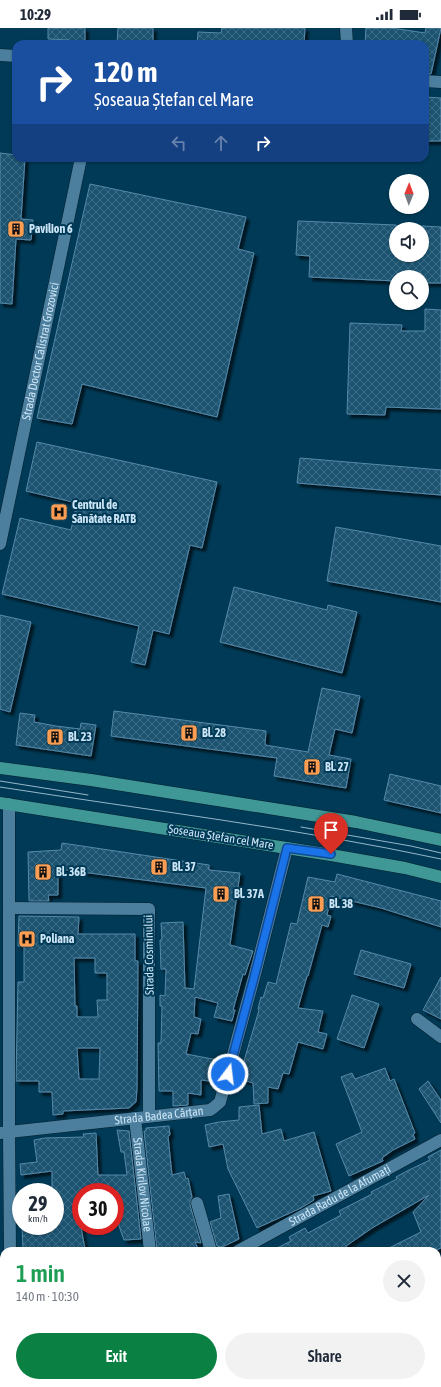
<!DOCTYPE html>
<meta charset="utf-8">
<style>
:root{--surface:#fff;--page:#f2f2f3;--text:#1f2937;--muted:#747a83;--accent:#0b8043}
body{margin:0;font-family:"Asap Condensed",sans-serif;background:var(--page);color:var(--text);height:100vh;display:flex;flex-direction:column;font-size:15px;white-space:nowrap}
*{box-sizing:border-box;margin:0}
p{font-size:13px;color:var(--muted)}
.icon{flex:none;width:22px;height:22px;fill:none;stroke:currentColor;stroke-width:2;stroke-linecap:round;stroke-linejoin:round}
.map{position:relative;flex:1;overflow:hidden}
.details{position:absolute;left:0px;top:1219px;width:441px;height:140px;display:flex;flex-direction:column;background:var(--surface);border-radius:12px 12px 0 0;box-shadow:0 1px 3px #0004}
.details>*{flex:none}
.hud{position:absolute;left:12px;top:12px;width:417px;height:122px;border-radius:12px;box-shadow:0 1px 3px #0004;background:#1a4fa0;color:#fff;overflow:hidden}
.needle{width:26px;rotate:1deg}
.controls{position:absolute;left:389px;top:146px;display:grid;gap:8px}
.controls a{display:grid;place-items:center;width:40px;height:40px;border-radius:50%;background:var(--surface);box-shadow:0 1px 3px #0004;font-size:20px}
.speed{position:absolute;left:12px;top:1155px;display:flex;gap:8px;font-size:20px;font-weight:700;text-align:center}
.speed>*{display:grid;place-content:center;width:52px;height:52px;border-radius:50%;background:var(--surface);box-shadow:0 1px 3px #0004;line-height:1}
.speed small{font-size:10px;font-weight:400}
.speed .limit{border:6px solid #d22;background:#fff;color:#111}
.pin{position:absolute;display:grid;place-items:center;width:34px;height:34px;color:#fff;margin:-41px -17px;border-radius:50% 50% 50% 0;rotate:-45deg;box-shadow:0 0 4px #0007}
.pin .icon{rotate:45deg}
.me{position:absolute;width:44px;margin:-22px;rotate:15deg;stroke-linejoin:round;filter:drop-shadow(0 0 3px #0008)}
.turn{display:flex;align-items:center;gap:14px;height:84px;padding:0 16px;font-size:18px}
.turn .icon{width:52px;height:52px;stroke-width:2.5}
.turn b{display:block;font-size:28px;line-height:34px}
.lanes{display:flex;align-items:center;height:38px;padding:0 16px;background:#0003;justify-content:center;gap:20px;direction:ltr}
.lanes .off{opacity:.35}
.round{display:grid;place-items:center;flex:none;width:42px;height:42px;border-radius:21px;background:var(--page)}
.head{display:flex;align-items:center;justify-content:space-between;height:68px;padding:0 16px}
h1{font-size:24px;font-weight:600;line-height:30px;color:#1e9e55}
.action{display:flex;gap:8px;margin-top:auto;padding:8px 16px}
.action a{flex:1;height:46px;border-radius:24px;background:var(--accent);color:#fff;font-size:16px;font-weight:600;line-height:46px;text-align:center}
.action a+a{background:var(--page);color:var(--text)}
.status{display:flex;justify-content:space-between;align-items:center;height:28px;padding:0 20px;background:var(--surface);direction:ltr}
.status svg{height:11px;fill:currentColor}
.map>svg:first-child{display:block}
</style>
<div class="status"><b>10:29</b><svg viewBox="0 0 49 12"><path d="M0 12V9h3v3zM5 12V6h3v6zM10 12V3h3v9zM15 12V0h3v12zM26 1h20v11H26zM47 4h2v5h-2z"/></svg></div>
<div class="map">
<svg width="441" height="1359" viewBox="0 0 441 1359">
<defs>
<pattern id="building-cross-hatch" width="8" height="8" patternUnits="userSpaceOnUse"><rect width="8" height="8" fill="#1e5370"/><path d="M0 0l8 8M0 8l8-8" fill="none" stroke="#3d6c85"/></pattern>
<filter id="shadow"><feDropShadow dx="3.5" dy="3.5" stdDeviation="1" flood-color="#0009"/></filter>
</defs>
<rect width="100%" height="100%" fill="#003a56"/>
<path fill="url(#building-cross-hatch)" stroke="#5689a9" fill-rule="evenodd" filter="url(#shadow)" d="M48,0H85V16H70V12L48,11Z
M118,0H153V16H117Z
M222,0H305L304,16H197L198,4L221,5Z
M366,0H392L425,5L426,0H441L431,46H425V16H365Z
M425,69L441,70V113H425Z
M0,125L16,127V130H25L21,191L33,192L31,212L16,211L12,276L0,275Z
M90,156L246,189L238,221L254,225L217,389L82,356L72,396L37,390Z
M298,193L396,197V227H422V198L441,199V255H422V249H396V253L309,249L310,228L296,227Z
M425,281L441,282V381L386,379L385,387L347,386L350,295L402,297L401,303H425Z
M37,414L217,454L202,520L190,517L169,606L153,602L145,637L131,634L139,598L2,566L20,490L71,502L77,475L26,463Z
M300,430L441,442V467L297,455Z
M336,499L441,518V574L327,553Z
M234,559L327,582L328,577L357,584L342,645L220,614Z
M0,587L31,594L10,684L0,681Z
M322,660L360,668L352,705L335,701L329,727L351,731L346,760L274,748L277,730L111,708L114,683L266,703L265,717L308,724Z
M20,685L35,687L34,694L56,698L80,701L81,695L96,697L91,728L16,717Z
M390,746L441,758V785L384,772Z
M62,815L209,837V842L240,845L230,917L253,923L245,947L243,946L233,982H235L232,993L214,989L218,975L195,969L194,989L201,991L198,1006L191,1005L186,1026L223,1033L216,1054L201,1052V1067L188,1065V1077L173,1078V1063H159L158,1015H161L162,978H160V967L165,968L166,941H161L160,912H162L161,895L183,894L185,960L194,961L206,860L58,841V867H48L49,873H29L28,824L61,822Z
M337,846L441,873V899L381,880L331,868L327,887L331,888L328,899L322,897L308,948H307L298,980L323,983L318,1004L327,1006L323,1021L298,1014L289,1046L283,1045L278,1061L268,1059V1075L254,1076L253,1055L240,1051L245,1033H244L259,982L258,981L261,969L263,970L268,954L276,956L291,895L297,896L308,849L335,854Z
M19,888L79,889L78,906H135V933H138L137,1060L136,1074L129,1080L63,1083V1086L53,1087L52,1064H39V1053H16L18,954H24V918H18ZM74,930H95V945H107V972H97L98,989H77V978H75ZM77,1020H100L99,1051H79Z
M361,922L411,936L404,960L354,946Z
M441,949V991L423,982Z
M352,967L379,976L364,1020L337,1011Z
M385,1040L390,1053L394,1051L415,1105L413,1106L415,1111L393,1122L382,1130L383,1133L349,1148L336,1116L362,1104L341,1049L352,1045L355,1051Z
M428,1053L441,1072V1095L419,1061Z
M259,1077L262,1106L281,1101L284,1113L314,1104L331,1163L313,1168L314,1172L301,1180L257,1200L228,1141L223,1116L209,1119L205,1097L219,1094L239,1092V1079Z
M169,1098L170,1107L168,1108L172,1147L184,1144L186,1151L188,1150L192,1169L190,1173V1177L201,1215L195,1214L199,1223H157L144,1103H146V1100Z
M117,1102L129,1103L141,1211L124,1212L119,1198L118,1164H81V1199L85,1221L72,1223H60V1219L23,1222L22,1198H55V1162H52V1143L21,1147L20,1136L37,1134L34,1112L45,1110L84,1109L83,1106L96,1105L98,1147H127L124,1124H121Z
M441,1122V1220L434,1223H383L421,1204L413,1184L429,1167L372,1200L346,1218L348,1223H325L323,1219L316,1223H271L291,1213L289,1209L305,1200L308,1205L341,1187L339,1183L372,1166L371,1164L397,1151L396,1149L409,1142L430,1132L428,1129Z
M229,1166L239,1211L222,1219L217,1218L210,1194L221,1190L218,1168Z"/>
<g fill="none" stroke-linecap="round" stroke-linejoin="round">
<defs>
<g id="minor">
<path d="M346,0L347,16"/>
<path d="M0,27L16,28"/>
<path d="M425,53L441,54"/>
<path id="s1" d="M0,516L81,130"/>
<path d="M9,776V1104L10,1223"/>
<path d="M9,880L149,881V1088"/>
<path d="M417,991L441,1009"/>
<path id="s2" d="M135,1090L150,1223"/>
<path id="s3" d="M0,1105L210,1082L213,1080L220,1074L255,946L287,820"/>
<path d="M197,1175L211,1223"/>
<path id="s4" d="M238,1223L441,1112"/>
<path d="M437,1242L441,1238"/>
<path d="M424,1355L427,1359"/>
<path d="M7,1359L13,1355"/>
<path d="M318,1359L322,1355"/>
</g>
<path id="major" d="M0,740L91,752L306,786L356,794L441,812
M0,775L331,827L405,840L441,849"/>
</defs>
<use href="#minor" stroke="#04202f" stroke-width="13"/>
<use href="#major" stroke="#04202f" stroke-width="13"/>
<use href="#minor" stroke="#4c7f9e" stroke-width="12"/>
<use href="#major" stroke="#409896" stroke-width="12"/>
<path stroke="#95b7cb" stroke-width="1" d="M0,753L88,767
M0,759C147,782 296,800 441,831
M301,799L411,818L441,825"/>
</g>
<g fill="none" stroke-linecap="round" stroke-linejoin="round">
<defs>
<path id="route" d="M228,1046L255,946L287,820L331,826"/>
</defs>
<use href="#route" stroke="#114b97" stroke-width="10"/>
<use href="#route" stroke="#1a73e8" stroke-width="7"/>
</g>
<defs>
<symbol id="building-square" viewBox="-11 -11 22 22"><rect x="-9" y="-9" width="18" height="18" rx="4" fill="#fc9d54" stroke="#003a56"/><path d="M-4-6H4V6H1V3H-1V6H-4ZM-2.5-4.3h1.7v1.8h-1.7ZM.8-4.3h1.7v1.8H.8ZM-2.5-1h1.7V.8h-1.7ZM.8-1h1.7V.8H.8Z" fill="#111"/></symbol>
<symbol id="hospital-square" viewBox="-11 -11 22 22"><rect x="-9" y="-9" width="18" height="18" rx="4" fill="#fc9d54" stroke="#003a56"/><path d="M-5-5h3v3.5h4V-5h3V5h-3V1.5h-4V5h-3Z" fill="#111"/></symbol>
</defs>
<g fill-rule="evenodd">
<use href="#building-square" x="6" y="191" width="20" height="20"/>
<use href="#hospital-square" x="49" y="474" width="20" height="20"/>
<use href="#building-square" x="179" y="695" width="20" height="20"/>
<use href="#building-square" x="45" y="699" width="20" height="20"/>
<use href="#building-square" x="302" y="729" width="20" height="20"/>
<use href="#building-square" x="149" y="829" width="20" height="20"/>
<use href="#building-square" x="33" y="834" width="20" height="20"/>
<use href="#building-square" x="211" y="856" width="20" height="20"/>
<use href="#building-square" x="306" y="866" width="20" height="20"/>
<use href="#hospital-square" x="17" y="901" width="20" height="20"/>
</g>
<g text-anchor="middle" stroke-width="4" stroke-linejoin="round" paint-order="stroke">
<g font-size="12" font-weight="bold" fill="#cbe5f6" stroke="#003a56" text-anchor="start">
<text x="29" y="205">Pavilion 6</text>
<text x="72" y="481">Centrul de<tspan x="72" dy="14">Sănătate RATB</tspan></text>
<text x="202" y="709">Bl. 28</text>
<text x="68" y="713">Bl. 23</text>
<text x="325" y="743">Bl. 27</text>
<text x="172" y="843">Bl. 37</text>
<text x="56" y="848">Bl. 36B</text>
<text x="234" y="870">Bl. 37A</text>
<text x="329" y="880">Bl. 38</text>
<text x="40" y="915">Poliana</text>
</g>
<g font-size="12" fill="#cbe5f6" stroke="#003a56">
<text dy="4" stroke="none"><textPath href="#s1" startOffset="197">Strada Doctor Calistrat Grozovici</textPath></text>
<text transform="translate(221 809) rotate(9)" y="4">Șoseaua Ștefan cel Mare</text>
<text transform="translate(149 927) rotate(-91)" y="4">Strada Cosminului</text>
<text dy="4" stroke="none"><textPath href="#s3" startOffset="160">Strada Badea Cârțan</textPath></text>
<text dy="4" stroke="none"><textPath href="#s2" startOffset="67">Strada Kirilov Nicolae</textPath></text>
<text dy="4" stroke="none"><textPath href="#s4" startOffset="116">Strada Radu de la Afumați</textPath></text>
</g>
</g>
</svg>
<div class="controls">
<a><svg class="needle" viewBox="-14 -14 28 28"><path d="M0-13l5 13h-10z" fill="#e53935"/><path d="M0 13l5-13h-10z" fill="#747a83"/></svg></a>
<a><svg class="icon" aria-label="sound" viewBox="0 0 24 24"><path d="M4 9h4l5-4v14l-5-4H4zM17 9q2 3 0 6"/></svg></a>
<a><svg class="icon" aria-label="search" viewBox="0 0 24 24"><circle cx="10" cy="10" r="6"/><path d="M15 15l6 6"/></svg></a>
</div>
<div class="speed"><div>29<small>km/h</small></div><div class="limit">30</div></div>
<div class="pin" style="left:331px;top:826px;background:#d93025"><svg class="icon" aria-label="arrive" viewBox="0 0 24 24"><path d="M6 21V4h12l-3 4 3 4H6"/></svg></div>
<svg class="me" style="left:228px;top:1046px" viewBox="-20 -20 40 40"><circle r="17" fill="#1a73e8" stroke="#fff" stroke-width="3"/><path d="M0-11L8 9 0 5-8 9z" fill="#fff"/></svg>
<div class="hud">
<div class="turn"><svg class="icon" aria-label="right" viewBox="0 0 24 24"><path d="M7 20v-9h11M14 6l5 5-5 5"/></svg><div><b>120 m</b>Șoseaua Ștefan cel Mare</div></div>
<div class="lanes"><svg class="icon off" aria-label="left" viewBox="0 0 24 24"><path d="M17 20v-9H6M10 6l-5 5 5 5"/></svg><svg class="icon off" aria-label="ahead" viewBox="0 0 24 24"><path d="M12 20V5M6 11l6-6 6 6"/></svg><svg class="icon" aria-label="right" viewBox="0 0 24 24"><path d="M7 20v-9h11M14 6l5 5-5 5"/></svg></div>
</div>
<section class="details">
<div class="head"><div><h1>1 min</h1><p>140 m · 10:30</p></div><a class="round"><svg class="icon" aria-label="close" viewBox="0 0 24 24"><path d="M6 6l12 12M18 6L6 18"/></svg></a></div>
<div class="action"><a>Exit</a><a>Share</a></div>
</section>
</div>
